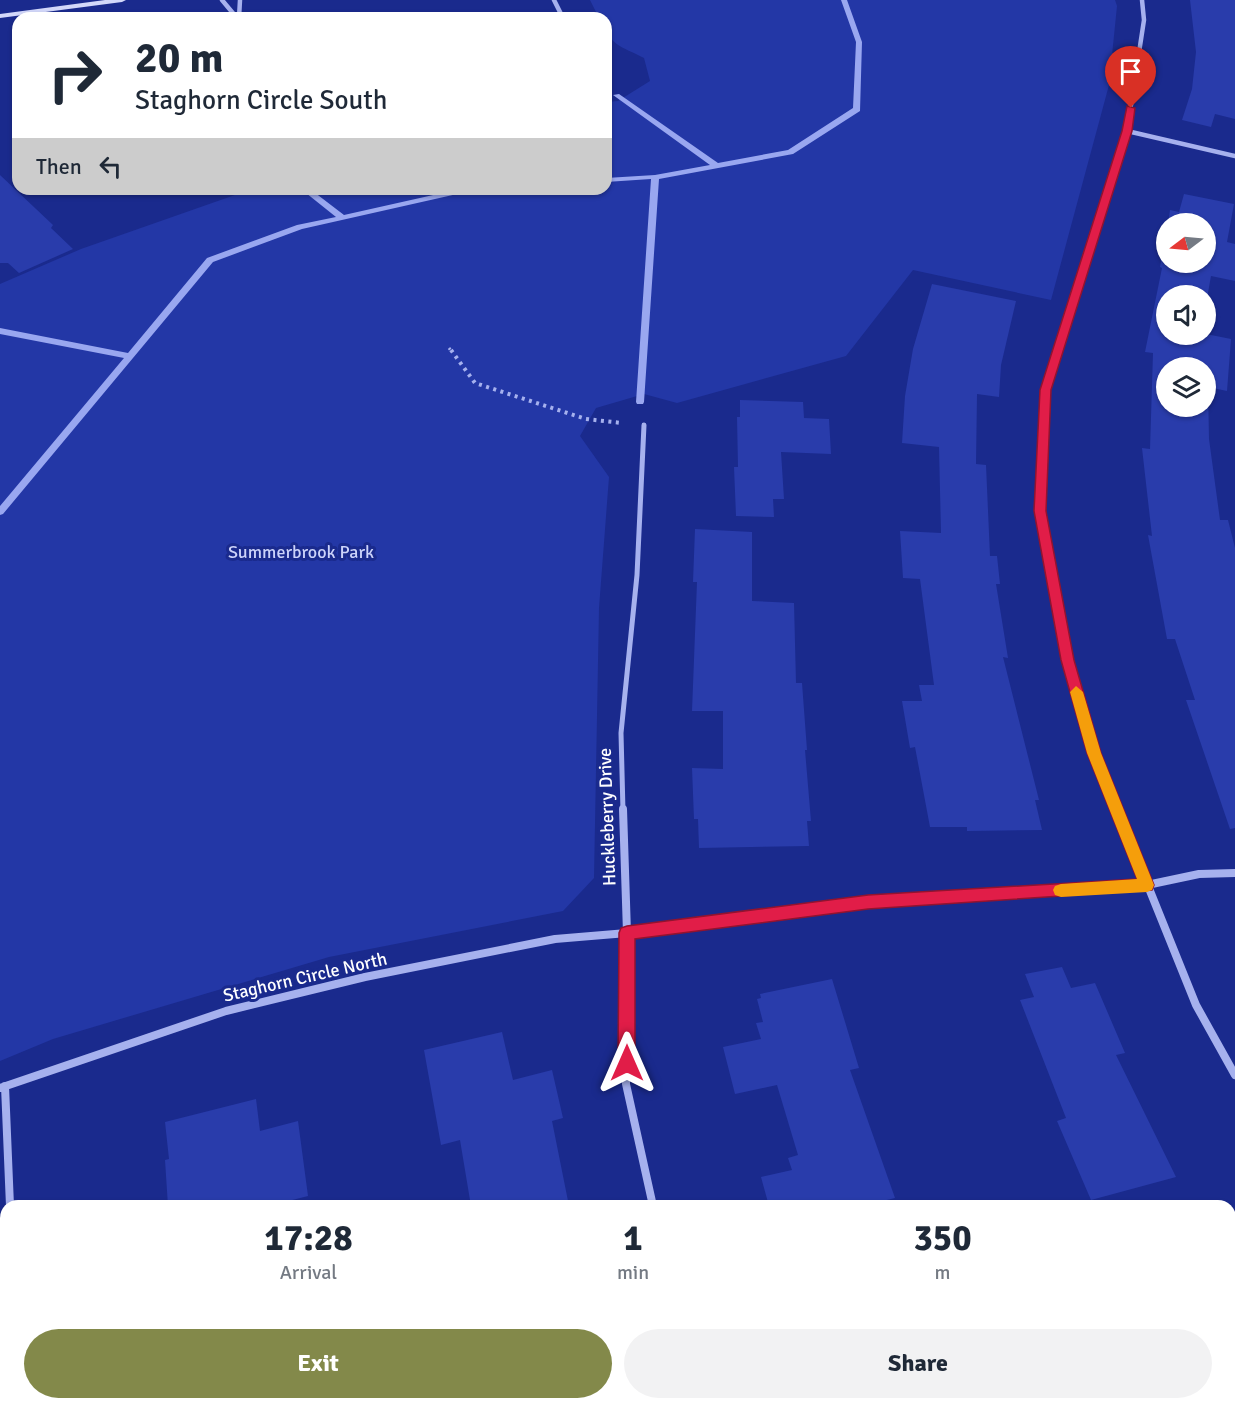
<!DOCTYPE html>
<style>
:root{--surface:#fff;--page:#f2f2f3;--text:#1f2937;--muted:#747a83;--accent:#83894a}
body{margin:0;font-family:Signika,sans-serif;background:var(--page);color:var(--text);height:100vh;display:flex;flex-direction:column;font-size:22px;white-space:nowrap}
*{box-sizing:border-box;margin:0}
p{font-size:20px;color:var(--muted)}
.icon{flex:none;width:33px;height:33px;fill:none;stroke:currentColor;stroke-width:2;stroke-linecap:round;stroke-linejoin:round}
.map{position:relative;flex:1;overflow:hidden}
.details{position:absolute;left:0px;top:1200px;width:1236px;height:210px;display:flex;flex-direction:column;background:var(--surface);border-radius:18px 18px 0 0;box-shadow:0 2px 4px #0004}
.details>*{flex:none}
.top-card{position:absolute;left:12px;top:12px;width:600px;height:183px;border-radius:18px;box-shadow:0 2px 4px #0004;background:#fff;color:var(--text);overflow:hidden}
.needle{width:39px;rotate:254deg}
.tools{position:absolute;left:1156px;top:213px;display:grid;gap:12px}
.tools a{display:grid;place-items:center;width:60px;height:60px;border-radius:50%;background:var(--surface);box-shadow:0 2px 4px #0004;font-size:30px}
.pin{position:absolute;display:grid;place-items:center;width:51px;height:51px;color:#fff;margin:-62px -26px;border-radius:50% 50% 50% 0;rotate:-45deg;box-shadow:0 0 6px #0007}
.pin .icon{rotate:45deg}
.me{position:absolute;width:66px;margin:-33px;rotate:0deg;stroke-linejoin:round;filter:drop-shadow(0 0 4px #0008)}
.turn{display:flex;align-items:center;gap:21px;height:126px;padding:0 24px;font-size:27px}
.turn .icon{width:78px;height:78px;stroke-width:2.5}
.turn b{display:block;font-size:42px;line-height:51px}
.then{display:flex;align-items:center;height:57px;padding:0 24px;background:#0003;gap:12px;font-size:22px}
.eta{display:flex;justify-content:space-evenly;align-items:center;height:102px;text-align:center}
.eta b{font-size:36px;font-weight:700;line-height:42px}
.primary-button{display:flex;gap:12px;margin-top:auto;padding:12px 24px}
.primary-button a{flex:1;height:69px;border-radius:36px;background:var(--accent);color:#fff;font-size:24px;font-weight:700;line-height:69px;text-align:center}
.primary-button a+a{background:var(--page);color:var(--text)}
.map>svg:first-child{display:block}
</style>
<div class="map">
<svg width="1235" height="1410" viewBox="0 0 1235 1410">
<rect width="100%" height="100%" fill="#1a2a8d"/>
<path fill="#2337a6" d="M590,0H1115L1117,6L1109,85L1051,300L913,270L846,356L677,403L644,394L596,408L580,436L609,477L599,608L594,878L563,911L329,957L53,1039L0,1061V284L81,249L252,189H606V102L618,101L650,81L644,58C622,46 606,46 606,18H599Z"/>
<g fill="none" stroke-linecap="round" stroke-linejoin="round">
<path fill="#99a7f0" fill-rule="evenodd" d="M841,0H847L862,42L860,111L793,154L659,179L644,402L643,404H637L636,402L651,179L606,182V178L655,175L710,165L613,95L619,94L718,163L788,150L853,108L856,42Z
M301,189H310L344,215L460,189H489L485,191L466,192L302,229L213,262L3,514L0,515V506L124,358L0,334V328L128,353L207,258L297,225L336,217Z"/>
</g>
<path fill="#293cab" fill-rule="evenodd" d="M1190,0H1235V119L1215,114L1211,127L1182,120L1192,89L1196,52Z
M0,175L53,225L51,228L73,249L19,273L8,263H0Z
M1184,194L1234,204L1227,242L1235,244V281L1211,276L1206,304V296H1167V334H1206L1231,339L1227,391L1208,387L1209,439L1220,520H1228L1235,548V828L1230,829L1186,700H1195L1175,639H1167L1148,535L1152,536L1142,448L1150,449L1153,353L1145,352L1162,268L1160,267L1167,228V262H1206V224H1168L1170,210L1179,212ZM1167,368H1206V406H1167Z
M932,284L1016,301L1001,365L999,397L977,394L976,464L986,465L990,556H997L1000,584H996L1008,658L1003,657L1039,800H1035L1042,830L967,831V827H930L915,747L910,748L902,701H922L919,685H934L920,579L903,578L900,531L941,533L939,447L902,443L905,396L913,349Z
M740,400L803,402L804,418L829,419L831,454L781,452L784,499H773L774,517L736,516L734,467H738L737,417H740Z
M695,529L752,532V601L794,603L796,683H802L807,750H805L811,821H807L809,846L699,848L698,819H694L692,768L723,769V711H692L697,582H693Z
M1062,967L1071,988L1095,983L1125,1053L1116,1055L1176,1177L1091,1200L1057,1121L1066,1118L1020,1000L1034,997L1025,974Z
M832,979L859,1068L850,1070L895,1198L862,1206H769L761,1177L792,1170L788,1158L798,1155L777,1085L735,1094L723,1047L761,1039L756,1023L763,1022L757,999L761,998L760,994Z
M502,1032L513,1080L552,1070L563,1118L552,1121L569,1206H471L460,1140L441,1145L424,1050Z
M256,1099L260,1131L298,1121L308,1196L269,1206H168L165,1160L169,1159L165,1122Z"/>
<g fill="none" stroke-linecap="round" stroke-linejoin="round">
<path stroke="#a6b1ee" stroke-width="3" stroke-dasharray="2 3" stroke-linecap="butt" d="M449,348L452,352"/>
<path stroke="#a6b1ee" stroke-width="4" stroke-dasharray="3 4.5" stroke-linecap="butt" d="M451,350L475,383L586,419L622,423"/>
<path stroke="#a6b1ee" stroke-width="4.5" d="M222,0L237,18
M554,0L563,18
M239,18L240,0
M1127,131L1235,156
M1058,352L1127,131L1144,20L1142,0"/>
<path stroke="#a6b1ee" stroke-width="5" d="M1058,350L1046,390L1040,511L1067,660L1094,753L1117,811
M623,811L621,733L637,575L644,425"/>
<path stroke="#a6b1ee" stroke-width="8" d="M623,809L627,933L626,1084L653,1206
M1117,809L1196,1005L1235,1075
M5,1086L10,1206
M0,1088L226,1011L365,977L555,939L627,933L868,902L1147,885L1199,874L1235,873
M18,1404V1410
M707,1404L710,1410"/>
<path fill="#d3d8fa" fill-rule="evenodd" d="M105,0H126L122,2L0,18V14Z"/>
</g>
<path fill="#e11d48" stroke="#92132f" stroke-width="1.5" d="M1127,106L1135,108L1132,131L1051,390L1046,511L1074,660L1101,753L1154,885L1152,890L868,909L635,939V1063L632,1068L627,1071L621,1068L618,1063L619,933L621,928L627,926L868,895L1137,879L1087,753L1061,660L1034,511L1040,390L1122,131Z"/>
<path fill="#f59e0b" d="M1076,686L1083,692L1101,753L1154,885L1152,890L1147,892L1061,897L1055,895L1053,890L1055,886L1061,884L1137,879L1087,753L1070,692Z"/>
<g text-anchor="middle" stroke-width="6" stroke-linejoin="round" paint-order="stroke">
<g font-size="18" fill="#ccd3fa" stroke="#1a2a8d">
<text x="301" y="558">Summerbrook Park</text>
</g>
<g font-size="18" fill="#fff" stroke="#1a2a8d">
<text transform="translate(607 817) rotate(-92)" y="6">Huckleberry Drive</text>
<text transform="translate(305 977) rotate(-13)" y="6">Staghorn Circle North</text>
</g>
</g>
</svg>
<div class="tools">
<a><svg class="needle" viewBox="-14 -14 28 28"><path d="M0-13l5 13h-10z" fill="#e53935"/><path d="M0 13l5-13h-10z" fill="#747a83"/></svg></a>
<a><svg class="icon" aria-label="sound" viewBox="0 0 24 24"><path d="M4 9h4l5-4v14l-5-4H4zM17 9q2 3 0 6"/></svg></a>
<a><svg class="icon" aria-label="layers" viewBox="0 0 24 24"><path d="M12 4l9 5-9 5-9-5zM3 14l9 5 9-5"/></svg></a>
</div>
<div class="pin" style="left:1131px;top:108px;background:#d93025"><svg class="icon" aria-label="arrive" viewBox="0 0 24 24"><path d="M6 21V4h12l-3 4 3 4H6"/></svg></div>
<svg class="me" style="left:627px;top:1063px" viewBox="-20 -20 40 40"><path d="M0-17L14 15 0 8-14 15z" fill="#e11d48" stroke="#fff" stroke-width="4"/></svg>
<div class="top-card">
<div class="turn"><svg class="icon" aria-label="right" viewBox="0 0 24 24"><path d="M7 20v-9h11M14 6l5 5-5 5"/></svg><div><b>20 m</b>Staghorn Circle South</div></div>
<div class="then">Then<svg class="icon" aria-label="left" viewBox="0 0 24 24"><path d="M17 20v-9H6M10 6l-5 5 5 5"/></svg></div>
</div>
<section class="details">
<div class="eta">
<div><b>17:28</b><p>Arrival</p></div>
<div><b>1</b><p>min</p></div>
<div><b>350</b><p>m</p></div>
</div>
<div class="primary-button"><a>Exit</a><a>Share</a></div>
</section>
</div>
